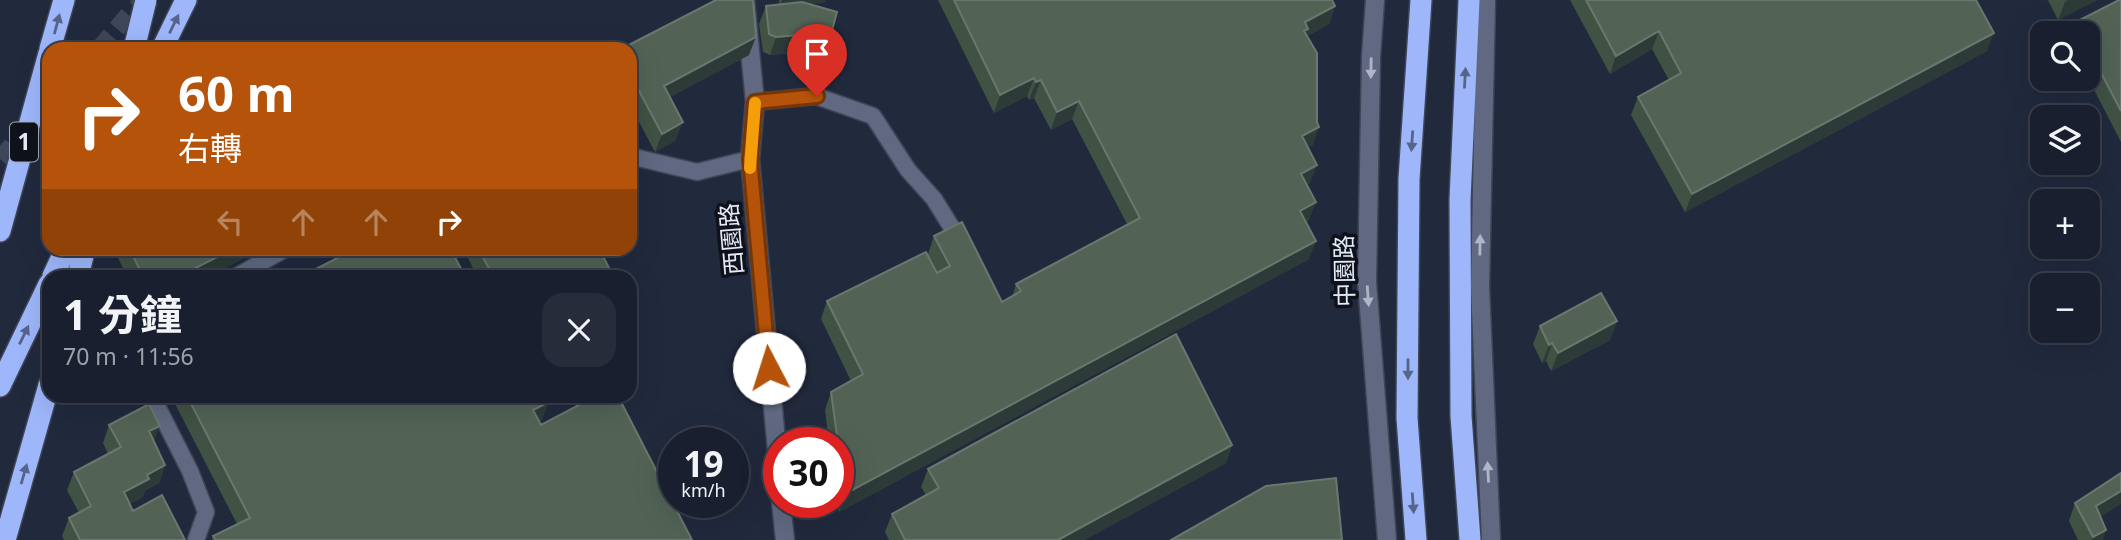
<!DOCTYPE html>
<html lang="zh-TW">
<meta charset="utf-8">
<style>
:root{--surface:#191f2e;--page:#262c3a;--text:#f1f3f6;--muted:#9fa2aa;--line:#373d4a}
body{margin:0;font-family:"Noto Sans","Noto Sans TC",sans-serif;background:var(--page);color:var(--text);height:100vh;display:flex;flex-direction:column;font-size:26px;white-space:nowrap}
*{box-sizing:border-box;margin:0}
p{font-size:23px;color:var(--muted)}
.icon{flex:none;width:38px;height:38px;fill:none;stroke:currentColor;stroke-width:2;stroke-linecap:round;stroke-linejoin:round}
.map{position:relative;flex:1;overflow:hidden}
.details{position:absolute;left:42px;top:270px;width:595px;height:133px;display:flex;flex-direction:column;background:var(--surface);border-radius:21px;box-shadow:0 7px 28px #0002,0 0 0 2px var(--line)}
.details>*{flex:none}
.guide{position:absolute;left:42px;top:42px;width:595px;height:214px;border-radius:21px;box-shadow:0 7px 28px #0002,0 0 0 2px var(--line);background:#b45309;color:#fff;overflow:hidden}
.buttons{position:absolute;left:2030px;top:21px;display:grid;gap:14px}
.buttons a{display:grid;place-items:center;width:70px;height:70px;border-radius:14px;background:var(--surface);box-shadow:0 7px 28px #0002,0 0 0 2px var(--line);font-size:35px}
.speed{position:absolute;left:658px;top:427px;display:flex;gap:14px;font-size:35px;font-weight:700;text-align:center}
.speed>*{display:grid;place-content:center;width:91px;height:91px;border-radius:50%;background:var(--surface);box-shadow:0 7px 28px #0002,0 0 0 2px var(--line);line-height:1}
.speed small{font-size:18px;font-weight:400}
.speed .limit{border:10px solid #d22;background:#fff;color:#111}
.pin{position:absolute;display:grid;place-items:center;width:60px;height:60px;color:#fff;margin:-72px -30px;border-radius:50% 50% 50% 0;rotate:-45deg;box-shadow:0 0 7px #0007}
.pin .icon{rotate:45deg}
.me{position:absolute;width:77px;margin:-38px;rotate:355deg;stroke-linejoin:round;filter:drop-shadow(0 0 5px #0008)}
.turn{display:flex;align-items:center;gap:24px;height:147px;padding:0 21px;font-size:32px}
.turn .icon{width:91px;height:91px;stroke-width:2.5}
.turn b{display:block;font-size:49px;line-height:60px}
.lanes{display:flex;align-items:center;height:66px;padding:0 21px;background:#0003;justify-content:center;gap:35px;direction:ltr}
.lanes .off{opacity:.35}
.round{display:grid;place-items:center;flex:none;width:74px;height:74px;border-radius:21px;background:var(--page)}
.overview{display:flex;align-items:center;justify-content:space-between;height:119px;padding:0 21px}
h1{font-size:42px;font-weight:700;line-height:52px}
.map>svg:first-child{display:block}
</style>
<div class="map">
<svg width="2121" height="540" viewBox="0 0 2121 540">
<rect width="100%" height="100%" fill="#21293d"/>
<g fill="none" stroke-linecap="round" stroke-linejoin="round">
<path stroke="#3e4659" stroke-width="18" stroke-dasharray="18 9" stroke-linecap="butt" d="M99,49L131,12L147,0
M0,159L49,104"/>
<defs>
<path id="lane" d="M755,102L816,96L873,116L908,170L934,199L962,244
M630,156L697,172L750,159
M237,276L287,248
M152,396L190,471L206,512L196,540"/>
<path id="street" d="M745,0L755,102L750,159L779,473
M781,502L785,540"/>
<path id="secondary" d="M1375,0L1371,57L1367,282L1387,540
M1486,0L1480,287L1491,540"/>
<path id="highway" d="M1469,0L1460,200L1461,416L1470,540
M50,49L64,0
M162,49L186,0
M0,231L49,53
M53,276L66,248
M78,276L85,248
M0,386L49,284
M5,540L49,385
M1416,540L1407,418L1409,179L1421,0"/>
</defs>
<use href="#lane" stroke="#3f4557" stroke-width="19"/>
<use href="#street" stroke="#3f4557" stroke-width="21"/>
<use href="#secondary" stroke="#3f4557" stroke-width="21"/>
<use href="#highway" stroke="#3f4557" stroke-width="24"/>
<use href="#lane" stroke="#606981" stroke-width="16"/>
<use href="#street" stroke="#606981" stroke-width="18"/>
<use href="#secondary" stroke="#606981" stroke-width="18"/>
<use href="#highway" stroke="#9eb7fb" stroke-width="21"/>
<defs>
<path id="highway-bridge" d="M134,49L146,0"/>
</defs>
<use href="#highway-bridge" stroke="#3f4557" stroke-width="24" stroke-linecap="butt"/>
<use href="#highway-bridge" stroke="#9eb7fb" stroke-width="21"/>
</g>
<path fill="#405243" d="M712,0H753L749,55L670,97L676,140L655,152L630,105V49L713,1Z
M779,0H826L825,2L808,4L828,45L821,63L793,53L770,55L763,52L759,24L766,6L779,5Z
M938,0H1332L1335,6L1329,24L1307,36L1313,145L1308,147L1310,183L1307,185L1309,220L1306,222L1309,259L839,512L837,502L838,443H829L825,410L831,392L851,381L821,319L827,301L938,273L928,254L934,236L1002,302L1012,297L1016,284L1127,224L1072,119L1051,130L1034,98L1029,100L1027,96L994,113Z
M1570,0H1976L1987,51L1685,212L1631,115L1638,97L1669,80L1652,49L1610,74Z
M2048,0H2097L2058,20Z
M2121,0V142L2088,78V33H2071L2074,23Z
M113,248H264L209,276H127Z
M463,248H599L613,276H477Z
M1617,321L1610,340L1551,371L1546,361L1542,363L1533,344L1540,326Z
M171,396H545L542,420L539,422L541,425L692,540H212L213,536L237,524Z
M109,425L154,442L165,465L159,483L145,490L143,497L129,504L133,511L185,540H64L62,536L69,518L79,513L67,490L74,472L108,454L103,443Z
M1232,445L1226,463L1084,540H889L885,532L892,514L926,495L921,487L928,469Z
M2075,503L2101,517L2103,540H2078L2069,521Z"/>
<path fill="#2c3b38" d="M782,0H826L825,2L779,7Z
M2068,0H2097L2058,20L2065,2Z
M1335,6L1329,24L1305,37L1298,49L1305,22Z
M1659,31L1652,49L1610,74L1616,56Z
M1994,33L1987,51L1685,212L1692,194Z
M800,35L793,53L770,55L776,37Z
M756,37L749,55L657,104L664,86Z
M1034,78L1027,96L994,113L1000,95Z
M1041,80L1034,98L1029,100L1036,82Z
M1079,101L1072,119L1051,130L1057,112Z
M683,122L676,140L655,152L662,134Z
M1319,127L1313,145L1295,154L1302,136Z
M1317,165L1310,183L1295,192L1301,174Z
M1316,202L1309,220L1294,229L1300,211Z
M1316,241L1309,259L839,512L845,494Z
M235,248H264L209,276H180Z
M634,317L630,328V319Z
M1617,321L1610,340L1551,371L1558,353Z
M1552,343L1546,361L1542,363L1549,345Z
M549,402L542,420L527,428L533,410Z
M160,426L153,444L149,431Z
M1232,445L1226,463L1084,540H1058Z
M165,465L159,483L145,490L143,497L117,510L124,492L147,475Z
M2121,491V504L2090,524L2096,506Z
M2106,530L2103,540H2092L2093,537Z"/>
<path fill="#526356" stroke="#69786f" stroke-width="2" d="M716,0H753L756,37L664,86L683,122L662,134L630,74V49H621Z
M954,0H1332L1335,6L1305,22L1308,29L1304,31L1317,53V122L1319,127L1302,136L1317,165L1301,174L1316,202L1300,211L1316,241L845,494L831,392L863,374L827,301L926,252L937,273L950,266L934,236L962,222L1002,302L1021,291L1016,284L1140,218L1079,101L1057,112L1041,80L1036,82L1034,78L1000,95Z
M1586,0H1976L1994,33L1692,194L1638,97L1681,73L1659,31L1616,56Z
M2119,0H2121V111L2088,48V33H2080L2074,23Z
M802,2L837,12L828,45L800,35L776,37L769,34L766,6Z
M129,248H235L180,276H143Z
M357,248H450L465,276H302Z
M478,248H599L613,276H493Z
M1601,293L1617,321L1558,353L1552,343L1549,345L1540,326Z
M630,309L634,317L630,319Z
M1176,334L1232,445L1058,540H905L892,514L939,488L928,469Z
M187,396H545L549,402L533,410L541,425L596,396H618L692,540H216L213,536L250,518Z
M149,404L160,426L149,431L165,465L147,475L149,479L124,492L133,511L162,495L185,540H80L69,518L91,506L74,472L121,447L109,425Z
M2121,473V491L2096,506L2106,530L2093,537L2075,503Z
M1336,478L1342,540H1171L1266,486Z"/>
<defs><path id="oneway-solid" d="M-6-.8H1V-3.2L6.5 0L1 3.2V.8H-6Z" transform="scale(1.75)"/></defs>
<g fill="#56648b">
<use href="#oneway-solid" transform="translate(57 24) rotate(-75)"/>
<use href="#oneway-solid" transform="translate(174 24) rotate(-64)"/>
<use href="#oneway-solid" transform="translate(1465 78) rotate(-87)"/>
<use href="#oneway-solid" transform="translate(1412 141) rotate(94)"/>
<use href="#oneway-solid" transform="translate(24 335) rotate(-64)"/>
<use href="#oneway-solid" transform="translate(1408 369) rotate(90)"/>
<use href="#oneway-solid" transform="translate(24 474) rotate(-74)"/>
<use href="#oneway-solid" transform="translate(1413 503) rotate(86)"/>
</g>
<g fill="#afb6c8">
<use href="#oneway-solid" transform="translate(1371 68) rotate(91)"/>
<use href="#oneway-solid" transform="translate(1480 245) rotate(-89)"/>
<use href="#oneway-solid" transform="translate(1368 296) rotate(86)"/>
<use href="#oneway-solid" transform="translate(1488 472) rotate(-93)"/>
</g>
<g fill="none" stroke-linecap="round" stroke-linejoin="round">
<defs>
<path id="route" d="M769,368L750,159L755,102L817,96"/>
</defs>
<use href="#route" stroke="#753606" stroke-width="18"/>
<use href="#route" stroke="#b45309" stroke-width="12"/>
<path stroke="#f59e0b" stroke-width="12" d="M750,168L755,103"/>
</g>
<g text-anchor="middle" stroke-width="7" stroke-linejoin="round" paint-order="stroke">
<rect fill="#0f121b" stroke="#a4a9b5" stroke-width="2" x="10" y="122.5" width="28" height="39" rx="5"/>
<g font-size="23" font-weight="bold" fill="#e4eaf7">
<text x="24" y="150">1</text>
</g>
<g font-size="24" fill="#e4eaf7" stroke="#0f121b">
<text transform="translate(732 239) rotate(-95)" y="8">西園路</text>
<text transform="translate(1345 271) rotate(-91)" y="8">中園路</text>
</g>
</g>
</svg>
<div class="buttons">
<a><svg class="icon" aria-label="search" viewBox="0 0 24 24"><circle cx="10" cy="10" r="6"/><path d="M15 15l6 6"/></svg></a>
<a><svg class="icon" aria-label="layers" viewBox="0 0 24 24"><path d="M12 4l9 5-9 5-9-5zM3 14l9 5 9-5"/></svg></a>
<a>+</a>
<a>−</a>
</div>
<div class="speed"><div>19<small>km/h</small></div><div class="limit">30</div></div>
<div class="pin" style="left:817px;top:96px;background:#d93025"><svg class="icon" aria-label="arrive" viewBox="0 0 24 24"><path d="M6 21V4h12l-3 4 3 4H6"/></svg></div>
<svg class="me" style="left:769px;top:368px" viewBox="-20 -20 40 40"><circle r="19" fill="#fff"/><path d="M0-13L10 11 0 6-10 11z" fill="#b45309"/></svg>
<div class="guide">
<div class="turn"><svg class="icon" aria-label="right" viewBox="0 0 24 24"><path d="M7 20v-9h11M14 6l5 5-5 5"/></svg><div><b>60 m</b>右轉</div></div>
<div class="lanes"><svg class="icon off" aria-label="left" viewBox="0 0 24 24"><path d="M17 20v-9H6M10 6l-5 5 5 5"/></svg><svg class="icon off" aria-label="ahead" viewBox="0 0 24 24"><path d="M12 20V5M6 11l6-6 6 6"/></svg><svg class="icon off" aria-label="ahead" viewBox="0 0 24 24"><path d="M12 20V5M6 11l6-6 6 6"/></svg><svg class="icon" aria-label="right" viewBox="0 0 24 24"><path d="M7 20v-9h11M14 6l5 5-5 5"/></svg></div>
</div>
<section class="details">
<div class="overview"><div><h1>1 分鐘</h1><p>70 m · 11:56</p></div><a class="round"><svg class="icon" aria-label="close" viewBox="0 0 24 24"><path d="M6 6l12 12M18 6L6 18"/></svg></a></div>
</section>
</div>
